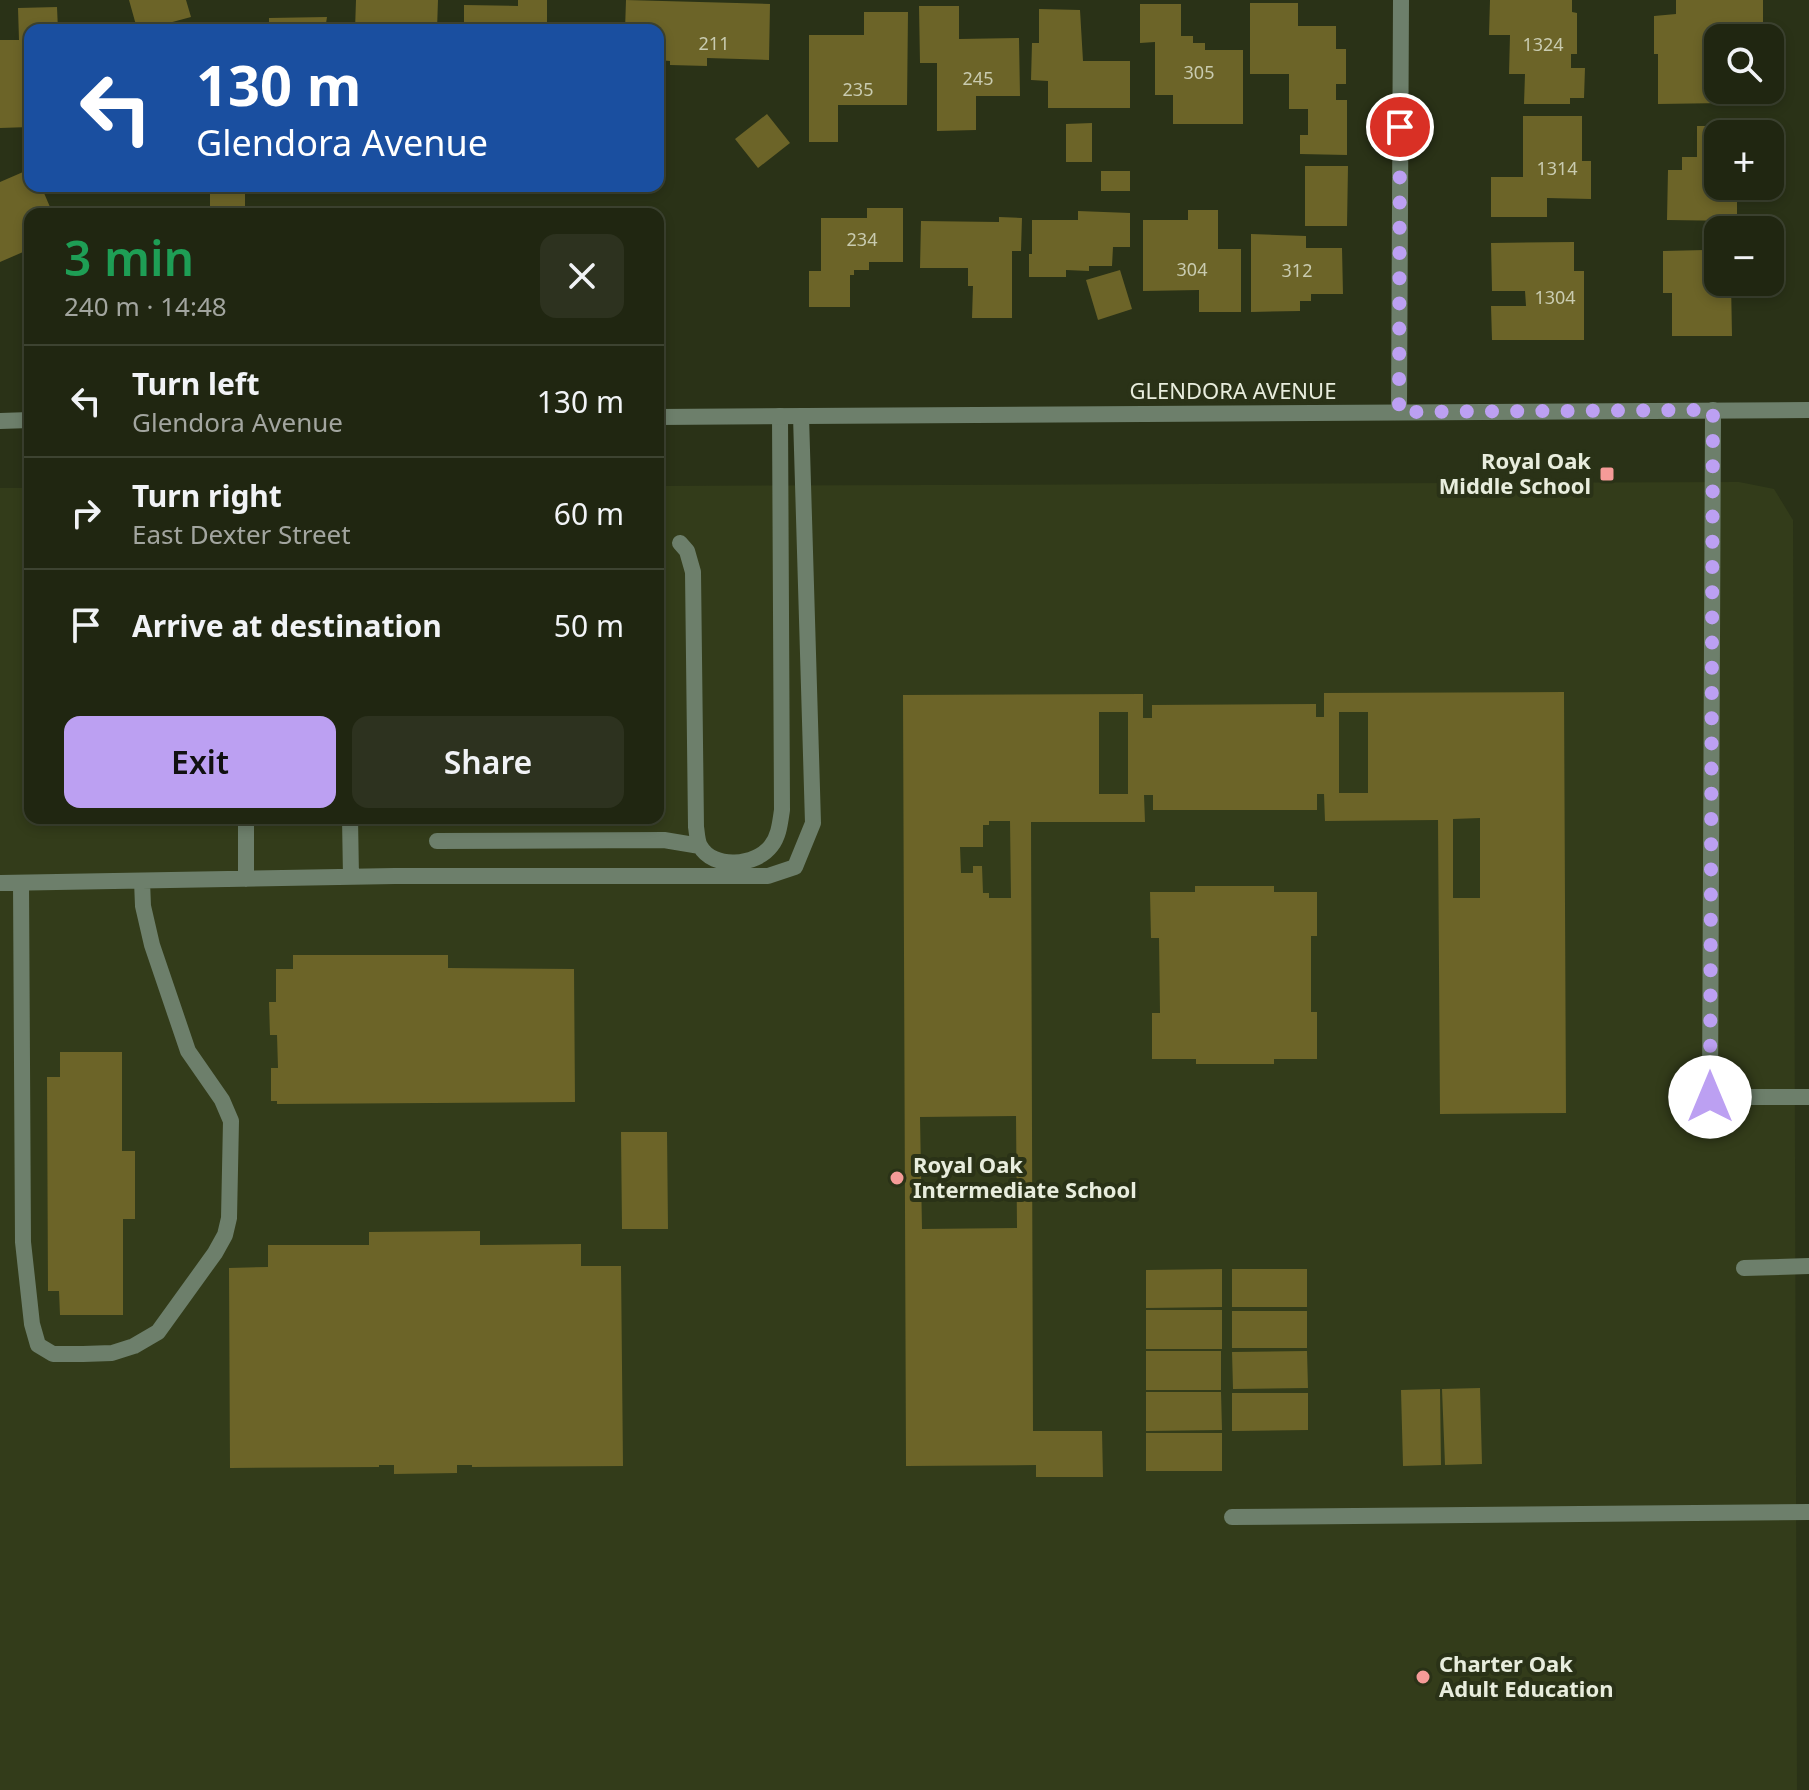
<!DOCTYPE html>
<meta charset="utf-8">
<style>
:root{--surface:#202611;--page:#2d321f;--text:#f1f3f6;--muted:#a2a59f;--line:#3d4331;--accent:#bca0f2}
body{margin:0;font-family:"Noto Sans",sans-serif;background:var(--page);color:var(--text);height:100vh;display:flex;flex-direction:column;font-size:30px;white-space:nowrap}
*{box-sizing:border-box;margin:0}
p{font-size:26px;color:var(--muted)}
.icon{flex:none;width:44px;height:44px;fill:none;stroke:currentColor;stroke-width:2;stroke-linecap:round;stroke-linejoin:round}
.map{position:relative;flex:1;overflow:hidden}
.drawer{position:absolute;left:24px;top:208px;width:640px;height:616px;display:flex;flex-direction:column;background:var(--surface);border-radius:16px;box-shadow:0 4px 12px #0003,0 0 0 2px var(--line)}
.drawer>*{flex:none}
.guide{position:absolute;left:24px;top:24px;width:640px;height:168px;border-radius:16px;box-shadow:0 4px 12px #0003,0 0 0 2px var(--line);background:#1a4fa0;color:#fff;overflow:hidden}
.buttons{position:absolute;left:1704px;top:24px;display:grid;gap:16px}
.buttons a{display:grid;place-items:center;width:80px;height:80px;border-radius:16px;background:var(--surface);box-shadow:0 4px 12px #0003,0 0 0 2px var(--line);font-size:40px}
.pin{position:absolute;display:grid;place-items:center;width:68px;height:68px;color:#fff;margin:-34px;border:4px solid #fff;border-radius:50%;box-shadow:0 2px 8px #0007}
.me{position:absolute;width:88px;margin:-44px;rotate:0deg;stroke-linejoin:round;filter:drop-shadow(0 0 6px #0008)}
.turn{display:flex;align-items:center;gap:28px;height:168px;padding:0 40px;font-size:36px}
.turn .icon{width:104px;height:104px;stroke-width:2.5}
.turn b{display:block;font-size:56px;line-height:68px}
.round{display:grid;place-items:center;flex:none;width:84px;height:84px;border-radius:16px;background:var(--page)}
.summary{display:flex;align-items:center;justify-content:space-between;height:136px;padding:0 40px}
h1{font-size:48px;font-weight:600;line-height:60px;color:#1e9e55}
.button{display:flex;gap:16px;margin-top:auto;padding:16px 40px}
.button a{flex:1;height:92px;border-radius:16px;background:var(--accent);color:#111;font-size:32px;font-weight:600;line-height:92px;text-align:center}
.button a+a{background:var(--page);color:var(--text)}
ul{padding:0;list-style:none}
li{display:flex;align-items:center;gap:24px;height:112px;padding:0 40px;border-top:2px solid var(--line)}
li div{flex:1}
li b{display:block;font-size:30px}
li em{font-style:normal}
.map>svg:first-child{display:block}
</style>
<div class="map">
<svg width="1809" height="1790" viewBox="0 0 1809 1790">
<rect width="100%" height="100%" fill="#2a3217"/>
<path fill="#333c1a" d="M1739,482L1774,489L1793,520L1797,1790H0V488H30V818H658V486Z"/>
<path fill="#6c6428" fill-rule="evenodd" d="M129,0H186L191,17L165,24L166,30H126L125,27L136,25Z
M356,0H438L437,30H355Z
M518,0H547V30H464V5L518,6Z
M626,0L770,4L769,60L707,58V66L670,65V61L658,60V30H625Z
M1490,0H1572V12L1577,13V54H1571V68H1585L1584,98H1570V104H1524L1525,74H1509L1510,35H1489Z
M1676,0H1763V35L1718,38V90H1725V103L1658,104V54H1654V16L1676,14Z
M1250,3H1298V26H1336V49H1346V84H1336V100H1347V155L1300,154V135H1308V109H1289V74H1250Z
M1140,4H1181V36H1193V43H1205V50H1243V124H1173V95H1155V42L1140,43Z
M919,6H959V39L1019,38L1020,96H976V130L937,131V63H920Z
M57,7L58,30H30V127L0,128V40H19L18,8Z
M1039,9L1080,10L1083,61H1130V108H1048V81L1031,80L1032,43H1039Z
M864,12H908L907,105H838V142H809V35H864Z
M327,17L325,30H244V22H269V18Z
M767,114L790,143L758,168L735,139Z
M1523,116H1582V161H1591V199L1547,198V217H1491V177H1523Z
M1092,123V162H1066V124Z
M1715,123H1759V134H1718V186H1737V221L1667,220L1668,170H1682V157H1697V126H1715Z
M1305,166H1348L1347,226H1305Z
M30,169V186H41L53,214H30V249L0,262V182Z
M1101,171H1130V191H1101Z
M210,186H245V207H279V214H210Z
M867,208H903V262H869V270H854V275H850V307H809V271H821V218H867Z
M1188,210H1218V249H1241V312H1199V290L1143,291V220H1188Z
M1078,211L1130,213V247H1113L1112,266H1089V271L1066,270V277H1029V254H1032V220H1078Z
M999,217L1022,218L1021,251H1012V318H972L973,286H968V268H920L921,221L999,222Z
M1251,234L1306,236V248H1342L1343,294H1311V301H1300V311L1251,312Z
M1718,234V282H1731L1732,336H1672V293H1663V251L1705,250V235Z
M1574,242V271H1584V340H1492L1491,306H1526L1525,291H1492L1491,243Z
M1120,270L1132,309L1098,320L1086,280Z
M1564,692L1566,1113L1440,1114L1438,820L1325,821L1324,794H1317V810H1153V795H1144L1145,822H1031L1033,1431H1102L1103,1477H1036V1465L906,1466L903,695L1143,694V718H1152V705L1316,704V717H1324V693ZM1099,712H1128V794H1099ZM1339,712H1368V793H1339ZM1480,818V898H1453V819ZM989,821H1010L1011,898H989V893H983L982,866H973V873H961L960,847H983V825H989ZM1016,1116L1017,1228L922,1229L920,1117Z
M1195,886H1274V892H1317V936H1311V1012H1317V1059H1274V1064H1196V1059H1152V1013H1160L1159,938H1151L1150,892H1195Z
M293,955H448V968L574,969L575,1102L277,1104V1101H271V1068H278L277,1035H270L269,1002H276V969H293Z
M60,1052H122V1151H135V1219H123V1315H60L59,1291H48L47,1077H60Z
M621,1132H667L668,1229H622Z
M480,1231V1245L581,1244V1266H621L623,1466L472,1467V1465H457V1473L394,1474V1465H379V1467L230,1468L229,1268L268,1267V1245H369V1232Z
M1222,1269V1307L1146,1308V1270Z
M1232,1269H1307V1307H1232Z
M1146,1310H1222V1349H1146Z
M1232,1311H1307V1348H1232Z
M1146,1351H1221V1390H1146Z
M1307,1351L1308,1388L1233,1389L1232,1352Z
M1480,1388L1482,1464L1445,1465L1442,1389Z
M1440,1389L1441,1465L1403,1466L1401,1390Z
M1146,1392H1221L1222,1430L1146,1431Z
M1232,1393H1308V1430L1232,1431Z
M1146,1433H1222V1471H1146Z"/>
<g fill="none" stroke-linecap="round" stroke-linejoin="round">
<path stroke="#6d7f6b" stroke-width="16" d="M1713,410L1710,1097H1809
M680,543L687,551L693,572L696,827C697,832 697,841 700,846C713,870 756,866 771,846C779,836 780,823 782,810L780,416
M246,818V879
M350,818L351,877
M437,841L664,840L700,846
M0,883L395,876H768L795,867L813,823L801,416
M21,883L23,1242L32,1324L38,1345L53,1354H83L112,1353L134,1346L158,1332L215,1253L225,1235L229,1218L231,1121L222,1100L188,1051L152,945L143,906L142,881
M1744,1268L1809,1266
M1232,1517L1809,1512"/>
<path stroke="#6d7f6b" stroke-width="16" d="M1399,412L1401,0"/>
<path stroke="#6d7f6b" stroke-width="16" d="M658,417L1809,410
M0,421L30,420"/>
</g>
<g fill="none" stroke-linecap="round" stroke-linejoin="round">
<path stroke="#bca0f2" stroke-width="14" stroke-dasharray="0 25.2" d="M1400,127L1399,412L1713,410L1710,1097"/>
</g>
<g fill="#f59b98" stroke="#2a3217" stroke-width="3">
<rect x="1599" y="466" width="16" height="16" rx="4"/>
<circle cx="897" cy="1178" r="8"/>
<circle cx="1423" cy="1677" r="8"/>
</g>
<g text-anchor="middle" stroke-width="8" stroke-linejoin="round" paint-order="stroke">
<g font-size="18" fill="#c9cbb0">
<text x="714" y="50">211</text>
<text x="1543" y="51">1324</text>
<text x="1199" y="79">305</text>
<text x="978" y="85">245</text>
<text x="858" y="96">235</text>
<text x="1557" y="175">1314</text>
<text x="862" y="246">234</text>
<text x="1192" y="276">304</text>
<text x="1297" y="277">312</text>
<text x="1555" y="304">1304</text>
</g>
<g font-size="22" fill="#e8eddd" stroke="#2a3217">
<text x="1233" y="399">GLENDORA AVENUE</text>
</g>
<g font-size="22" font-weight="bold" fill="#e8eddd" stroke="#2a3217" text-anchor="start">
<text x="1591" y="469" text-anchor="end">Royal Oak<tspan x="1591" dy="25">Middle School</tspan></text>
<text x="913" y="1173">Royal Oak<tspan x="913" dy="25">Intermediate School</tspan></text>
<text x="1439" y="1672">Charter Oak<tspan x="1439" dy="25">Adult Education</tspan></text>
</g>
</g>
</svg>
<div class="buttons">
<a><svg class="icon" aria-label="search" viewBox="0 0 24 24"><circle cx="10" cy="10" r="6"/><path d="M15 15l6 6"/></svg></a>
<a>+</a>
<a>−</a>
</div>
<div class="pin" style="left:1400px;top:127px;background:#d93025"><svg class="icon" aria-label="arrive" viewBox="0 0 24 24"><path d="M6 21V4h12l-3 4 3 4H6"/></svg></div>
<svg class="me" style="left:1710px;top:1097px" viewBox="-20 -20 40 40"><circle r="19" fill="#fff"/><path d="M0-13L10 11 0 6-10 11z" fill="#bca0f2"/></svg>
<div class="guide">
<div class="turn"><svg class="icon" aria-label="left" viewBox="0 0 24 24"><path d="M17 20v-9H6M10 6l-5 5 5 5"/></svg><div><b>130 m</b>Glendora Avenue</div></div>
</div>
<section class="drawer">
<div class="summary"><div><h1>3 min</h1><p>240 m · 14:48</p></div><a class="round"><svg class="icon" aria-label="close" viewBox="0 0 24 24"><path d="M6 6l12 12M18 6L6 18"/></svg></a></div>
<ul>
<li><svg class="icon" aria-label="left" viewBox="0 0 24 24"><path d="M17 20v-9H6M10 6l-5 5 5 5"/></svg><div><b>Turn left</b><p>Glendora Avenue</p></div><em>130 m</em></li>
<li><svg class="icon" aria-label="right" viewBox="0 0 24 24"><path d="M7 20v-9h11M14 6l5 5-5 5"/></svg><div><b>Turn right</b><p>East Dexter Street</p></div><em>60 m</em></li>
<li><svg class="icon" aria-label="arrive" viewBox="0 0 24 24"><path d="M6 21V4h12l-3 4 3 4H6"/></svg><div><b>Arrive at destination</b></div><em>50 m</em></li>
</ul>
<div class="button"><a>Exit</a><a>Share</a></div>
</section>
</div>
